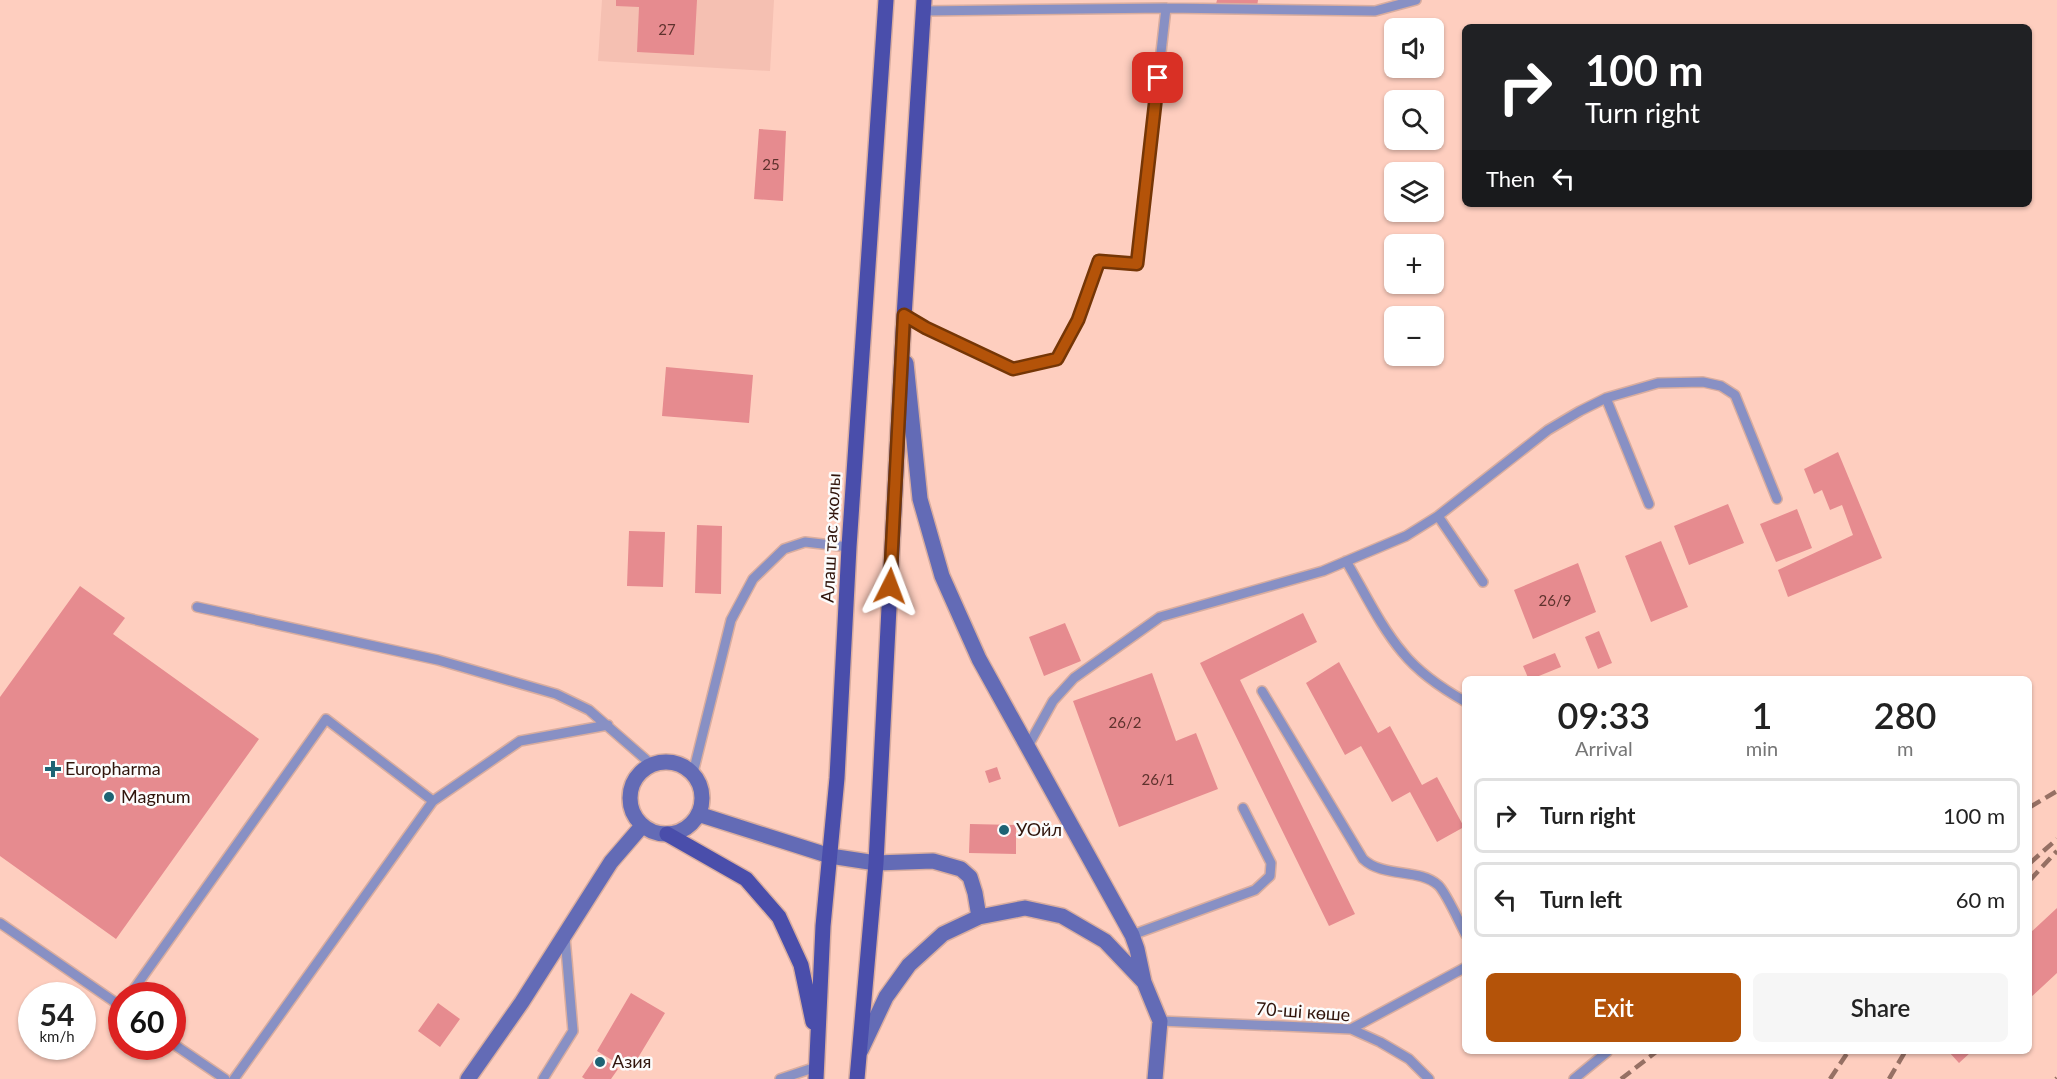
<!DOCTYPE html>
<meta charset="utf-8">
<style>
:root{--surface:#fff;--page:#f6f6f6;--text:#222;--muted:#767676;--line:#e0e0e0;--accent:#b45309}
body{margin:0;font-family:Lato,sans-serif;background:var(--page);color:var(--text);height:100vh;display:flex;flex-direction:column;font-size:22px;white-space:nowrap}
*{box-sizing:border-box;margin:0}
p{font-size:20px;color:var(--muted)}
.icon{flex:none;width:33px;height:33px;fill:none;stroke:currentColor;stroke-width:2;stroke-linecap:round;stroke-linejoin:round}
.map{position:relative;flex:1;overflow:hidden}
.drawer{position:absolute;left:1462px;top:676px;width:570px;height:378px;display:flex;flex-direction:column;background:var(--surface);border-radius:9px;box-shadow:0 2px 4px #0004}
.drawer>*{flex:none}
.hud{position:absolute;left:1462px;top:24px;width:570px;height:183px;border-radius:9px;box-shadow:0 2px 4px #0004;background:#202124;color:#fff;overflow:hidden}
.buttons{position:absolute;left:1384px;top:18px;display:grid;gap:12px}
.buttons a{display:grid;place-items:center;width:60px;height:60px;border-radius:9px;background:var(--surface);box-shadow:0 2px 4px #0004;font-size:30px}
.speed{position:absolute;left:18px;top:982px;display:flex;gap:12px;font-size:30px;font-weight:700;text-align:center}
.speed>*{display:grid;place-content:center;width:78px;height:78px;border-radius:50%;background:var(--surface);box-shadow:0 2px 4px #0004;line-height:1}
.speed small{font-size:15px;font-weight:400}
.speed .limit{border:9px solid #d22;background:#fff;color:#111}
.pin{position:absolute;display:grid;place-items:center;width:51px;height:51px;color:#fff;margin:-26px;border-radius:12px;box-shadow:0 3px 9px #0006}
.me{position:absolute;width:66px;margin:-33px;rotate:3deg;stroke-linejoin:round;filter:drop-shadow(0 0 4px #0008)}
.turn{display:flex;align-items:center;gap:21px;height:126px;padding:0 24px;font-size:27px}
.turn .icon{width:78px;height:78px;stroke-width:2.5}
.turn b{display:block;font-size:42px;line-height:51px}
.then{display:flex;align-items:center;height:57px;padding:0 24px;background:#0003;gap:12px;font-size:22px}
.eta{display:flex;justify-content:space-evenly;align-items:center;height:102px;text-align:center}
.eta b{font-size:36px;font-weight:600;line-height:42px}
.action{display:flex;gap:12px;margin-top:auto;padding:12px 24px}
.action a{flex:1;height:69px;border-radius:9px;background:var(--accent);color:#fff;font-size:24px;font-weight:600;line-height:69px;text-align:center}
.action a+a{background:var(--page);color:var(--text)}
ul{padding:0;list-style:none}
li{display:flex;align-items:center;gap:18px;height:75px;margin:0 12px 9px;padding:0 12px;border:3px solid var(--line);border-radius:9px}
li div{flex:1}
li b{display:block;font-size:22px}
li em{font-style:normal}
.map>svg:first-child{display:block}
</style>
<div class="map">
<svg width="2057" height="1079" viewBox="0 0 2057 1079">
<rect width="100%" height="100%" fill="#fecebf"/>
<path fill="#f5c0b2" d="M602,0H774L770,71L598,61Z"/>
<path fill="#e68b8f" d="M616,0H697L694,55L637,52L639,7L616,6Z
M1217,0H1258L1257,7L1216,4Z
M759,129L786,131L783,201L754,199Z
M666,367L753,375L749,423L662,416Z
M1838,452L1882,558L1788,597L1778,570L1853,535L1842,505L1830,510L1822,490L1814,494L1804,469Z
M1728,504L1744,543L1689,565L1674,526Z
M1797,509L1812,548L1776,562L1760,524Z
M697,525L722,526L721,594L695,593Z
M629,531L665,532L663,587L627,586Z
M1661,541L1688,607L1651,622L1625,556Z
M1578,563L1596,612L1533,639L1514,590Z
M80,586L125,618L113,634L259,739L116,939L0,856V697Z
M1303,613L1317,642L1240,680L1355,914L1329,926L1200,663Z
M1065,623L1081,661L1044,676L1029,637Z
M1599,631L1612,663L1598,669L1585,637Z
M1555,653L1561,667L1529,680L1523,666Z
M1339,662L1378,733L1390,726L1422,785L1437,777L1464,827L1437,842L1410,792L1392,802L1361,746L1345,755L1306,683Z
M1152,673L1176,741L1196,733L1218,789L1119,827L1073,701Z
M997,767L1001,779L989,783L985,771Z
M970,824L1016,825V854L969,853Z
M2057,908V973L2030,998V933Z
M631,993L665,1013L630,1071L597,1051Z
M438,1003L460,1019L440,1047L418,1031Z
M1949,1052H1971L1959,1063Z
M597,1055L618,1069L611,1079H585L582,1077Z"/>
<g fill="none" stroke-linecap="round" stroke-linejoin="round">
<defs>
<path id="service" d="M1166,8L1375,11L1416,0
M904,315L926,328L1013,369L1057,359L1078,320L1099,261L1137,264L1166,8L924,11
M1606,398L1649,504
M1438,516L1483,582
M1346,561C1364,591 1380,626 1403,653C1420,674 1443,689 1466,702
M197,607L438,660L556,694L589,710L651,764
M1262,691L1363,859C1383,878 1419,868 1438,885C1446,892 1460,924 1466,935
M1028,746L1053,701L1074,678L1160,617L1323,571L1406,536L1438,516L1548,430L1580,411L1606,398L1658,383L1703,382L1721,386L1735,395L1777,499
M693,773L731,620L753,579L784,549L805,542L849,547
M0,923L122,1007
M1132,935L1255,890L1270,876L1271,863L1243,808
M129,996L326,719L433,801
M1160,1021L1351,1029L1380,1042L1409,1059L1429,1079
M1351,1029L1466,967
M172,1043L225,1079
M234,1079L433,801L520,741L608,725
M543,1079L573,1031L565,937
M780,1079L816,1067
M1574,1079L1607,1052"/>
<path id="secondary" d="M906,363L920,499L942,576L979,659L1132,935L1137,949L1144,982L1160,1021L1155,1079
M630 798a36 36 0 1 1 72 0a36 36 0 1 1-72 0Z
M698,814L830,856L876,863L933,861L961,869L970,877L975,893L979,917
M861,1050L886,997L909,965L943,934L979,917L1025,908L1062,916L1105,941L1144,982
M468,1079L522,1002L611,862L642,826"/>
<path id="primary" d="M667,834L746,879L779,917L801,965L813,1022
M816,1079L823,926L837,778L849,547L886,0
M857,1079L876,863L903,333L924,0"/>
</defs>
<use href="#service" stroke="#d9ad9f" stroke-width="12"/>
<use href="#secondary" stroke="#d9ad9f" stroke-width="18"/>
<use href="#primary" stroke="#d9ad9f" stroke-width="18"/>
<use href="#service" stroke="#8890c4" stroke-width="9"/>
<use href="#secondary" stroke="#636bb6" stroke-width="15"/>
<use href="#primary" stroke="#4a4eab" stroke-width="15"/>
<path stroke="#967064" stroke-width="4.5" stroke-dasharray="12 6" stroke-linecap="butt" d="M2030,807L2057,791
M2030,863L2057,839
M2030,880L2057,851
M1621,1079L1656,1052
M1830,1079L1848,1052
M1889,1079L1905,1052
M2056,1079L2057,1078"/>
</g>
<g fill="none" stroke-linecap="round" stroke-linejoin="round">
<defs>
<path id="route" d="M890,586L904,315L926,328L1013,369L1057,359L1078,320L1099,261L1137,264L1158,78"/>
</defs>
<use href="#route" stroke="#753606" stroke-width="15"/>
<use href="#route" stroke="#b45309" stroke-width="10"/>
</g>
<g fill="#1e6374" stroke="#fcfcfc" stroke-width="2">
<path d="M50 760h6v6h6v6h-6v6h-6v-6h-6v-6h6z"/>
<circle cx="109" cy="797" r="6"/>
<circle cx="1004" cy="830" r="6"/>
<circle cx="600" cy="1062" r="6"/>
</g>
<g text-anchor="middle" stroke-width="5" stroke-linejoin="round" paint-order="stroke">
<g font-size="15" fill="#5e322d">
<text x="667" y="35">27</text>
<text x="771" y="170">25</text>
<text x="1555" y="606">26/9</text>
<text x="1125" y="728">26/2</text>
<text x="1158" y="785">26/1</text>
</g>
<g font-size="18" fill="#31150c" stroke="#fcfcfc">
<text transform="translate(831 538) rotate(-87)" y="6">Алаш тас жолы</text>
<text transform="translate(1303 1012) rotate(4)" y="6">70-ші көше</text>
</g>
<g font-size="18" fill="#31150c" stroke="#fcfcfc" text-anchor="start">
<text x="65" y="775">Europharma</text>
<text x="121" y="803">Magnum</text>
<text x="1016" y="836">УОйл</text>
<text x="612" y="1068">Азия</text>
</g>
</g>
</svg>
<div class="buttons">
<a><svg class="icon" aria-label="sound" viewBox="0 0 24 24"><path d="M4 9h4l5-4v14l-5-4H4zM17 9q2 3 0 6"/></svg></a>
<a><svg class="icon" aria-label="search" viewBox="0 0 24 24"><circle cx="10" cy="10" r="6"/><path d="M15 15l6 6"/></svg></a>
<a><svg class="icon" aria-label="layers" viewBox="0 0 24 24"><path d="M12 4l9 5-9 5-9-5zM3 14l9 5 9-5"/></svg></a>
<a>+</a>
<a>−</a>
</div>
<div class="speed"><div>54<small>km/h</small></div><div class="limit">60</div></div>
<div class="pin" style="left:1158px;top:78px;background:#d93025"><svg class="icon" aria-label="arrive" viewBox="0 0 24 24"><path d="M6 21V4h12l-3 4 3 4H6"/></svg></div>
<svg class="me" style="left:890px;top:586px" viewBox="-20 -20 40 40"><path d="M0-17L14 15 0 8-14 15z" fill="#b45309" stroke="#fff" stroke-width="4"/></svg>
<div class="hud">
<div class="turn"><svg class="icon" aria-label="right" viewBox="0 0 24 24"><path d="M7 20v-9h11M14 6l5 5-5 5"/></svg><div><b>100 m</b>Turn right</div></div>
<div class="then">Then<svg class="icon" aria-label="left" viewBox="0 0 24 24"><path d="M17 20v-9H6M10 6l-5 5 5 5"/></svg></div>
</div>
<section class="drawer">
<div class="eta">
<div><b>09:33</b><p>Arrival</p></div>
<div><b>1</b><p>min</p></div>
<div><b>280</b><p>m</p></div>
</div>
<ul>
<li><svg class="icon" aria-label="right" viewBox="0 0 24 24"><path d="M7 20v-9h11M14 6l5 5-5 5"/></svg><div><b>Turn right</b></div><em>100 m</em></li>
<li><svg class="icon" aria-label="left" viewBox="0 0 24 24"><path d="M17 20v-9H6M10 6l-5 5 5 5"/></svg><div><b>Turn left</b></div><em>60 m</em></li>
</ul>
<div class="action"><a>Exit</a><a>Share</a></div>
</section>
</div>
